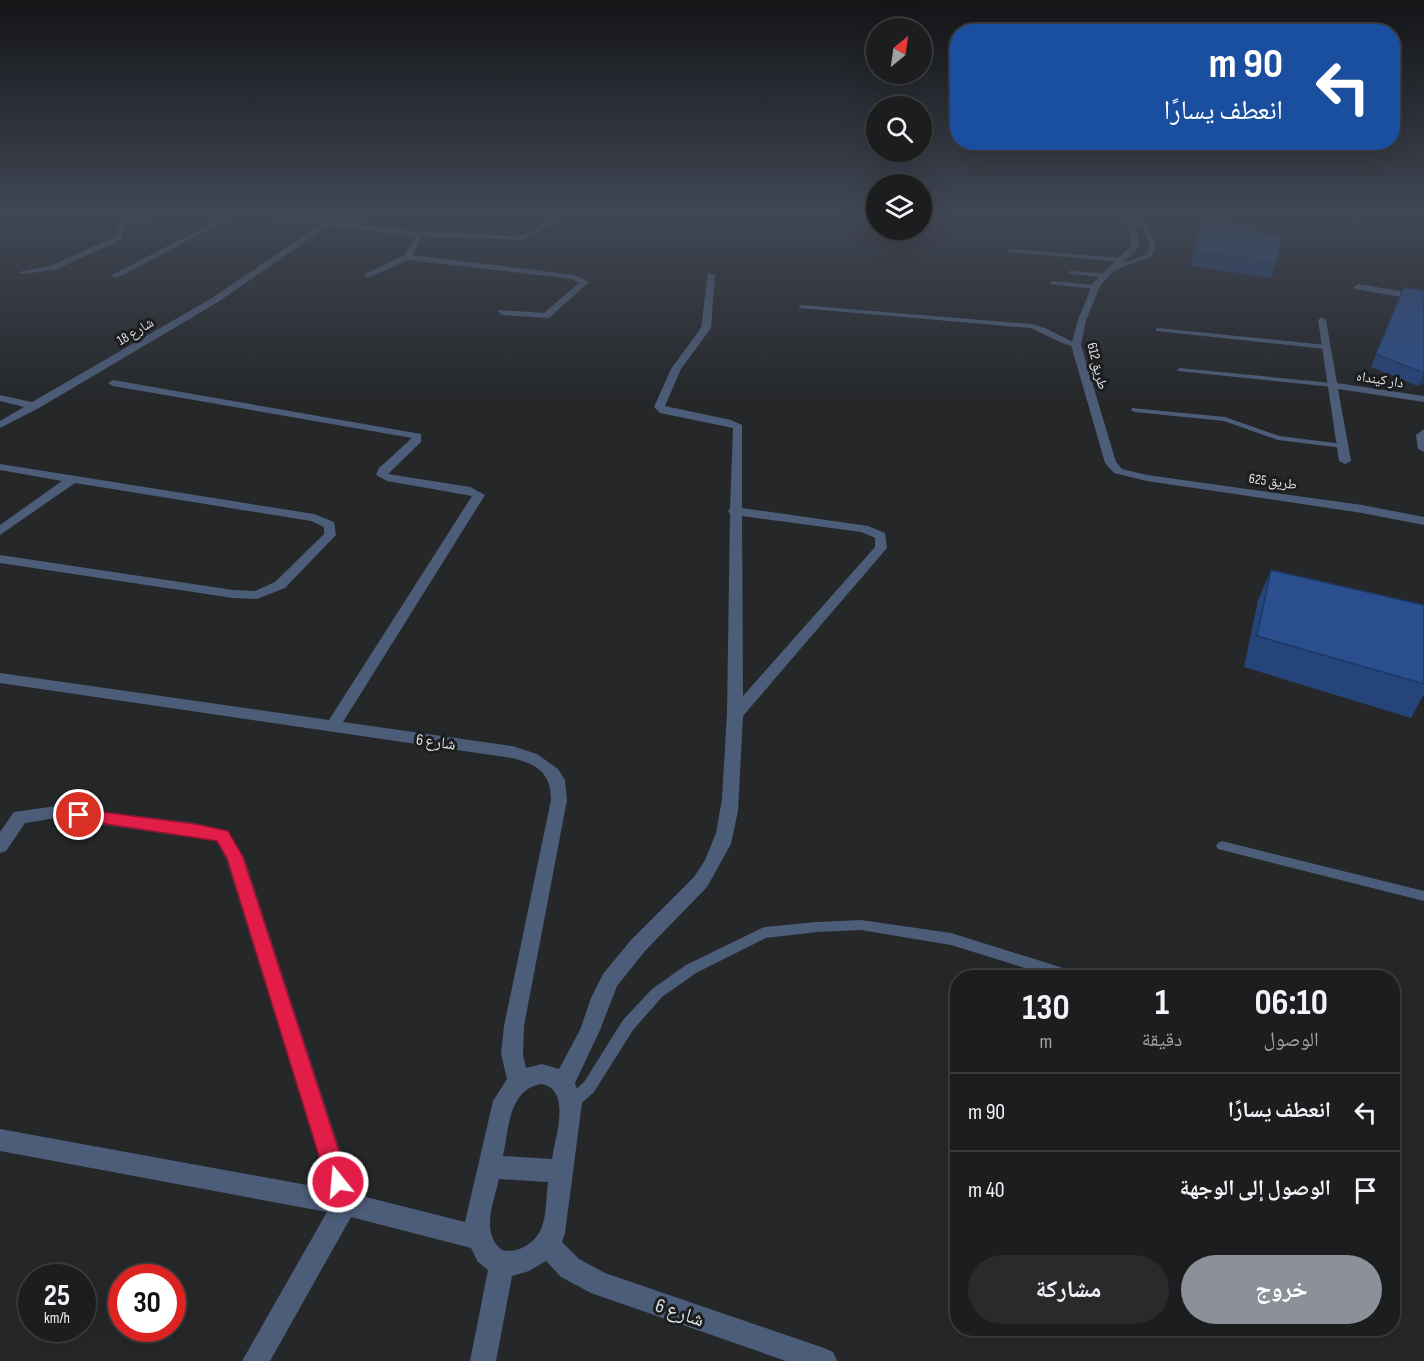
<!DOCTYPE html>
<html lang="ar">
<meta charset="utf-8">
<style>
:root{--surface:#1c1d1f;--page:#292a2c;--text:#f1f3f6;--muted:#a0a2a4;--line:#3a3b3d;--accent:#8c9099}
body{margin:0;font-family:"Sofia Sans Condensed","Noto Naskh Arabic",sans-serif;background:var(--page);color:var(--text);direction:rtl;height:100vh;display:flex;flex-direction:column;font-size:22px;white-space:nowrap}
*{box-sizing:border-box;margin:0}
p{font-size:20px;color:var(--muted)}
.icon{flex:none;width:33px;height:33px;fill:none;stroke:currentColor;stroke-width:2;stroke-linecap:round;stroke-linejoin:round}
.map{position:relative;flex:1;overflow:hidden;direction:ltr}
.drawer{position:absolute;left:950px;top:970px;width:450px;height:366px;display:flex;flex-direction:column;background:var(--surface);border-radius:24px;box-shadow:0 6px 24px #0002,0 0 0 2px var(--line);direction:rtl}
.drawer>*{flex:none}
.hud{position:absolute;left:950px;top:24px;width:450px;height:126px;border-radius:24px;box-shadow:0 6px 24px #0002,0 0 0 2px var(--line);direction:rtl;background:#1a4fa0;color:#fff;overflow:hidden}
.needle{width:39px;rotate:29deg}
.controls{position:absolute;left:866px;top:18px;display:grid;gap:12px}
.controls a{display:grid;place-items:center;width:66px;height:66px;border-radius:50%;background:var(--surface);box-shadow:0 6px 24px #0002,0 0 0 2px var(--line);font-size:30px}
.speed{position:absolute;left:18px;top:1264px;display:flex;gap:12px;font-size:30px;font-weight:700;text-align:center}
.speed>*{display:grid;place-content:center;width:78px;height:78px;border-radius:50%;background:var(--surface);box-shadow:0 6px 24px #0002,0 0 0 2px var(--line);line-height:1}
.speed small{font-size:15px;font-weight:400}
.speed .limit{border:9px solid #d22;background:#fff;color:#111}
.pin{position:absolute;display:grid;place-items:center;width:51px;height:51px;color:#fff;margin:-26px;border:3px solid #fff;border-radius:50%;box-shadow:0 2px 6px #0007}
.me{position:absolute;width:66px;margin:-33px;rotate:343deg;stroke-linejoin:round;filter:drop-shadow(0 0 4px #0008)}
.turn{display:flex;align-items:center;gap:21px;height:126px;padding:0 18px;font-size:27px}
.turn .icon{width:78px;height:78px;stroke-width:2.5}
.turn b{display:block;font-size:42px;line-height:51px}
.eta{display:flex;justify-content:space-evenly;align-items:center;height:102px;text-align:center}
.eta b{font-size:36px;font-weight:700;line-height:42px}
.cta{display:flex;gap:12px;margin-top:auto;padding:12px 18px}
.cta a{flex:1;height:69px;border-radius:36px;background:var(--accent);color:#fff;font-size:24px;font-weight:700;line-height:69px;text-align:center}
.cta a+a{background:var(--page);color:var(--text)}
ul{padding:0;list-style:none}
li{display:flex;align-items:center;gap:18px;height:78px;padding:0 18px;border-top:2px solid var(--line)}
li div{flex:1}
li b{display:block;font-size:22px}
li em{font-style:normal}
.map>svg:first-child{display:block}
</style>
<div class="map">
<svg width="1424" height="1361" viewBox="0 0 1424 1361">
<rect width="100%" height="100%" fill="#252729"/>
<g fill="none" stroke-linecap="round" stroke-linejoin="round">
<path fill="#4c5d79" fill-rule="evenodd" d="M1125,214C1141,214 1150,231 1156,244L1152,256L1115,270L1112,268L1113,267L1148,254L1150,244L1143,228Z
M1354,214H1359L1354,220L1351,218Z
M1008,249L1122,258L1125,260L1122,262L1010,252L1007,250Z
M1069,271L1102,273L1105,275L1102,277L1071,274L1069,273Z
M1052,281L1095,285L1098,287L1095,289L1050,284V282Z
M801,305L1031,324L1045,328L1079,345L1076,347L1062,343L1031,328L799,308V306Z
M1158,328L1326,345L1329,347L1326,349L1156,331V329Z
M1180,368L1332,383L1336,385L1332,387L1178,371L1177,370Z
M1132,408L1225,417L1279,436L1343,444L1347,446L1343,448L1278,440L1224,421L1135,412L1131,410Z
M1222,841L1424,891V901L1218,849L1216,846L1218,843Z
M861,920L951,933L1076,972L1081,974L1083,978H1057L951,945L861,930L817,932L766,938L696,973L662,997L633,1030L594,1092L576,1108L571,1110L566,1108L563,1103L566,1098L584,1082L623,1020L652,989L686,965L764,927L817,922Z"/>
<path fill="#4c5d79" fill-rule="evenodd" d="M148,214H158L125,228L122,239L55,270L22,274L18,272L50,266L116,236L119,225Z
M229,214H238L117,278L110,276Z
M247,214H269L327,220L336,214H343L334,222C352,224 354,214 370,214L355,224L421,232L522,236L559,214H567L523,240L423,236L412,255L574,275L589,282L549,318L502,315L498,312L499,310L544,313L579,283L572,279L408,260L368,278L364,276L365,274L404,255L416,236L328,226L218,302L39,408L0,428V421L24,407L0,401V395L32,402L212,298L321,224Z
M1120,214H1127L1139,235L1138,248L1101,284L1086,320L1081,345L1116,462L1122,469L1147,475L1362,505L1424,517V525L1362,513L1147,481L1114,473L1105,463L1071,345L1078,320L1093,283L1130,247L1131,235Z
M708,273L715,275L711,328L681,369L665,406L731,420L742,425V508L868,526L885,533L887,548L743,716L738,811L731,844L707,887L645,951L617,986L600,1030L575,1083L582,1103L565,1233L562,1242L579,1259L605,1273L824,1348L833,1352L837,1361H786L591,1293L561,1277L546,1261L529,1271L512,1276L496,1361H470L488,1270L478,1262L471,1248L351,1217L270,1361H242L327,1212L0,1151V1129L329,1189L226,858L216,841L56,818L25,823L6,851L0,853V832L14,812L56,806L195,823L228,831L244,857L354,1194L465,1222L493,1101L507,1079L501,1054L504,1026L551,800C551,773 537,764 512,758L0,683V673L329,720L472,496L387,481L376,475L379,468L412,438L113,386L108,383L113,380L421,434V442L388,474L470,487L485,495L343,722L512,746L537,754L558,769L565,780L567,800L524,1026L523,1054L526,1068L542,1064L559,1069L580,1030L591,998L603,974L631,940L694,877L705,860L716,833L722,799L727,713L730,514L728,511L730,508L733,428L660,413L654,407L671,369L701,328ZM742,516L861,532L875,538V547L743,696ZM542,1084C572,1091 555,1137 552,1159L503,1156C509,1129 508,1089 542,1084ZM499,1179L548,1182C546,1196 547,1216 541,1229C535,1243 518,1254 502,1250C480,1233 494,1202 499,1179Z
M1358,284L1424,295V301L1355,289L1354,287Z
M1322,317L1326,320L1337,383L1424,396V402L1338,389L1351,461L1345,464L1339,461L1318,320Z
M1424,429V452L1418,449L1416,435Z
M0,464L314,514L334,522L336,535L285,588L257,599L233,598L0,563V555L233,590L255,591L275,582L324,534V527L311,521L75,483L0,535V525L62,481L0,470Z"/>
</g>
<path fill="#25447a" d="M1200,218L1261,233L1276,263L1271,278L1191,266L1196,232Z
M1404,287L1424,291V383L1418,386L1371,367Z
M1271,570L1424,605V694L1411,718L1244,667L1258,600Z"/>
<path fill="#1e3763" d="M1424,373V383L1418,386Z"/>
<path fill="#2b4f8e" stroke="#1e3763" stroke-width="1.5" d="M1200,218L1261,227V233L1282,236L1276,263L1195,251Z
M1404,287L1424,291V373L1376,354Z
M1271,570L1424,605V684L1257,636Z"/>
<linearGradient id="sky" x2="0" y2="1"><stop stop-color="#141517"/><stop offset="0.53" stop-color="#404754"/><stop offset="1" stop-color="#404754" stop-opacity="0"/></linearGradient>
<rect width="1424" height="404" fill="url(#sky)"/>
<path fill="#e11d48" stroke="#92132f" stroke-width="1.5" d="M79,809L195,824L228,831L243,857L349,1182L345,1190L338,1193L330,1190L327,1182L227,858L217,841L73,819L71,815L73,811Z"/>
<g text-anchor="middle" stroke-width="6" stroke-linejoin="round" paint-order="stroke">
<g font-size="14" fill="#e3e4e5" stroke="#1c1d1f">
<text transform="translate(135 331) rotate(-31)" y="5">شارع 18</text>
<text transform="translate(1098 366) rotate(76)" y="5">طريق 612</text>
<text transform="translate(1380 379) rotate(9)" y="5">دار كينداه</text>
<text transform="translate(1273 481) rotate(8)" y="5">طريق 625</text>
</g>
<g font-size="16" fill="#e3e4e5" stroke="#1c1d1f">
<text transform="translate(436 741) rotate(8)" y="6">شارع 6</text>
</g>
<g font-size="20" fill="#e3e4e5" stroke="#1c1d1f">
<text transform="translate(680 1312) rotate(19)" y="7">شارع 6</text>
</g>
</g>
</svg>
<div class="controls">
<a><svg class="needle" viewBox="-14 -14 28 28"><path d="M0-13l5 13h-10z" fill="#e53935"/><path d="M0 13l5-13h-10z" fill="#a0a2a4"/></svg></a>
<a><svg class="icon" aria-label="search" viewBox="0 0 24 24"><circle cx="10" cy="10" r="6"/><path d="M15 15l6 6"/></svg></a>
<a><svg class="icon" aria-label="layers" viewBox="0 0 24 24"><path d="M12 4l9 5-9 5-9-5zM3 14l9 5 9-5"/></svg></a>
</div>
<div class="speed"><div>25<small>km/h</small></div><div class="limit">30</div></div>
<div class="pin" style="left:79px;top:815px;background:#d93025"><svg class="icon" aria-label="arrive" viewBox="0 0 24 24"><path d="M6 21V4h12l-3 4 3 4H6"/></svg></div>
<svg class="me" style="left:338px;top:1182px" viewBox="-20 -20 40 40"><circle r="17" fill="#e11d48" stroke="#fff" stroke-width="3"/><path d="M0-11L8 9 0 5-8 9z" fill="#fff"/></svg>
<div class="hud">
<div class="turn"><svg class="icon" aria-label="left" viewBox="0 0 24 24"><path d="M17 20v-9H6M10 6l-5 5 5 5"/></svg><div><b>90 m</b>انعطف يسارًا</div></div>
</div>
<section class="drawer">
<div class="eta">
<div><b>06:10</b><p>الوصول</p></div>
<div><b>1</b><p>دقيقة</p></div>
<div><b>130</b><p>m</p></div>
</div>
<ul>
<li><svg class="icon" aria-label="left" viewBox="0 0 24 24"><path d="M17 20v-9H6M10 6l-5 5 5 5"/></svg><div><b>انعطف يسارًا</b></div><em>90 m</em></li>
<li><svg class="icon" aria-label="arrive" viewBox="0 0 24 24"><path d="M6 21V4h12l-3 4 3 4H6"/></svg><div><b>الوصول إلى الوجهة</b></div><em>40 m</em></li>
</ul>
<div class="cta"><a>خروج</a><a>مشاركة</a></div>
</section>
</div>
